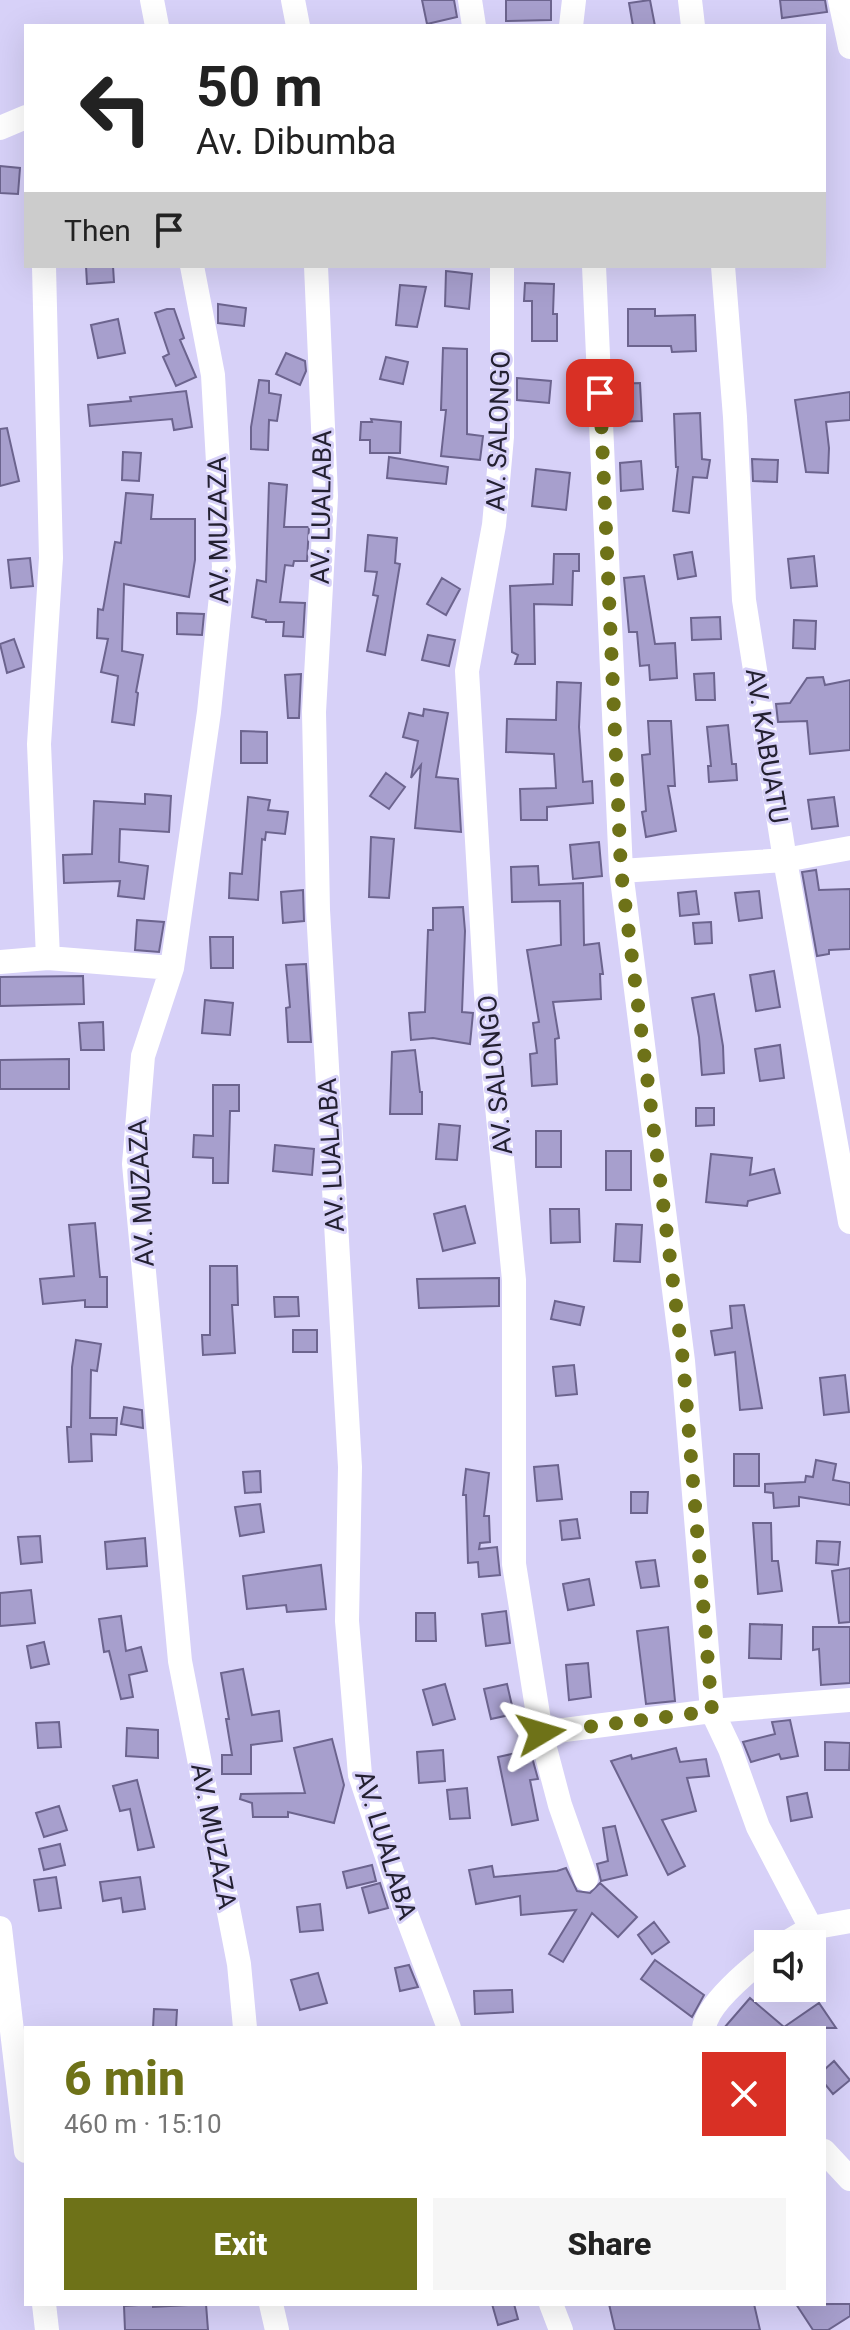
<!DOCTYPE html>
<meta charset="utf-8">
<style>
:root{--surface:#fff;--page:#f6f6f6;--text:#222;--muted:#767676;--accent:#6e7218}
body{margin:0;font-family:Roboto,sans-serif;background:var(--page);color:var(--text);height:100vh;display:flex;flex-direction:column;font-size:30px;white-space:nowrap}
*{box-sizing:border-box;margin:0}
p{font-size:26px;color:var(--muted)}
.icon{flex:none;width:44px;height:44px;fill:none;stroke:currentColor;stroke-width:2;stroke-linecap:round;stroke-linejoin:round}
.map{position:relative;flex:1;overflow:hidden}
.drawer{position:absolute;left:24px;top:2026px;width:802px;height:280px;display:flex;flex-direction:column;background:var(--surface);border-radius:0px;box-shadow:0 8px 32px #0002}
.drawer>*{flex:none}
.top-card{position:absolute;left:24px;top:24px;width:802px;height:244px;border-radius:0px;box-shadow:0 8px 32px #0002;background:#fff;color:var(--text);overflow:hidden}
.controls{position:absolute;left:754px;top:1930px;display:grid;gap:16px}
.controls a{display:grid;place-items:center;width:72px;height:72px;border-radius:0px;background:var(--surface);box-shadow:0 8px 32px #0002;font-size:40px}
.pin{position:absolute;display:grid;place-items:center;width:68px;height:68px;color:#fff;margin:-34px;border-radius:16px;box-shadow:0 4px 12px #0006}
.me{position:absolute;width:88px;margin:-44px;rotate:83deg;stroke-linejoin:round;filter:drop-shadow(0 0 6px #0008)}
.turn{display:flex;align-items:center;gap:28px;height:168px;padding:0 40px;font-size:36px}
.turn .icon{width:104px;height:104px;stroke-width:2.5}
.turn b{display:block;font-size:56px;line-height:68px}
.then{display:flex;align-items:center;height:76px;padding:0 40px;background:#0003;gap:16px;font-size:30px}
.round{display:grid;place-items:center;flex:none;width:84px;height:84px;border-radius:0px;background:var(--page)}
.summary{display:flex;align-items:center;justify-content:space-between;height:136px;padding:0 40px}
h1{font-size:48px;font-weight:800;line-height:60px;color:var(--accent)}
.primary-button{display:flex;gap:16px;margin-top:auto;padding:16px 40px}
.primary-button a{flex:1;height:92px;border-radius:0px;background:var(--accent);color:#fff;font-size:32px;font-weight:800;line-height:92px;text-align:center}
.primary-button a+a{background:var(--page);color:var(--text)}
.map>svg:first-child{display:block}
</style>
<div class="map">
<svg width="850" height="2330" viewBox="0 0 850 2330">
<rect width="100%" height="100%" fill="#d7d1f8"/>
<path fill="#a79fcd" stroke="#6c648e" stroke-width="2" d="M422,0H454L457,17L427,24Z
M506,0H551V20L506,21Z
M650,0L655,26H633L629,3Z
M780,0H825L827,12L782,18Z
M0,166L20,168L18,194L0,193Z
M86,266H113L114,282L87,284Z
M446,271L472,274L469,309L445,306Z
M525,283L554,284L553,314H557V341H532V301H524Z
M400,285L426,287L417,327L396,325Z
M218,304L246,308L244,326L218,323Z
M167,309H174L184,338L180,340L196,377L176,386L163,357L169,354L155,313Z
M628,309H655V316L695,315L696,351L672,352L671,346H628Z
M118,319L125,353L98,358L91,325Z
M443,348L467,349V434L483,436L480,460L441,456L446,410H441Z
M286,353L305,361L306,371L300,385L276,374Z
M386,357L408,362L403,384L380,379Z
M517,378L551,381L549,403L517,400Z
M259,380L269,381V393L281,395L277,421L269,420L268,450L251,449V427Z
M640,383L642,421L616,422L614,384Z
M186,391L192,427L174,430L172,419L90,426L88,405L131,401L130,397Z
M850,392V420L826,422L829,448L828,473L806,472L795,400Z
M700,413L702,459L710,460L707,478L693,477L689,513L673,511L678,467H676L674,414Z
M371,419L401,422L400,453H370V440H360L361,422H372Z
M7,428L19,481L0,486V429Z
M123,452L141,453L139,481L122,480Z
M389,457L448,467L446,484L387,478Z
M752,459L778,460L777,482L753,481Z
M641,461L643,489L621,491L620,463Z
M536,469L570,473L566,510L532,506Z
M269,483L287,485L284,527H309L307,561H294L293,566L285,565L280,602L305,603L303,637L283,636L284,622H266V620L252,617L257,580L266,582Z
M126,493L153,495L151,519H195V560L189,597L124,584L122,651L143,655L136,692L138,693L134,725L112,722L118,676L101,672L108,639L97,638L98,609L103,610L115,542L121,543Z
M368,535L397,538L395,563L400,564L385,655L367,651L378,596L373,595L377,572L365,571Z
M692,552L696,576L678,579L674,555Z
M554,554H579V571H573L572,605L534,604L535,664H515L518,655L512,652L510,586L553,584Z
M814,556L817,586L791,588L788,559Z
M30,558L33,586L11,588L8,560Z
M644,576L655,644L675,643L677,678L650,680L649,665L640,666L637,632H629L624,578Z
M442,578L460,589L446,615L427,604Z
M177,613L204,614L202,635L177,634Z
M720,617L721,639L692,640L691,618Z
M794,620L816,621L815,649L793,648Z
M428,635L455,640L449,666L422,660Z
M14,639L24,667L7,673L0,644Z
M714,673L715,700H696L694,674Z
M301,674L299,718H288L285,675Z
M823,677L825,685L850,680V750L810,754L807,721L778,722L776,704L790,703L807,678Z
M557,682L581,683L579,727L583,782L592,781L593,803L547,807V820H521L520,789L556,788L554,754L506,752L507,719L556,720Z
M424,709L448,713L436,777L458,779L461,832L415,828L421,765L411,778L418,741L403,737L409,713L423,716Z
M648,721H671L675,786H668L676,831L646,837L642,812L646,811L642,755L650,754Z
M728,725L732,764H736L737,780L709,782L708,766H711L707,727Z
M241,731L267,732V763H241Z
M386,773L405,787L389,809L370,796Z
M145,794L171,796L169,832L120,829L119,862L148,866L144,899L118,896L120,881L64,883L63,855L92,854L94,801L145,804Z
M248,797L270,800L268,810L288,812L285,834L266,832L265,840L262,839L258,900L229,898L230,873L242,874Z
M834,797L838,826L812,829L808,800Z
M371,837L394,839L389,898L369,897Z
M599,842L602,876L573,879L570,845Z
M538,866L539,885L583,883L584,945L599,943L603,974H600L601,999L553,1002L559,1038L555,1039L557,1084L532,1086L530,1054L537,1053L533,1023L539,1022L527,950L561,945L560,901L512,902L511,867Z
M816,870L819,890L850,889V949L829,950V954L817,956L802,872Z
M303,890L304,921L283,923L281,892Z
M696,891L699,914L680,916L678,893Z
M759,891L762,918L739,921L735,893Z
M463,907L465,931L462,1012L473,1013L470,1044L433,1038L411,1040L409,1013L425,1012L428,930H433V908Z
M137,920L164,922L159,952L135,950Z
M711,922L712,943L695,944L693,923Z
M210,937H233V968H211Z
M306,964L311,1042H288L286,1008L290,1007L286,965Z
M774,971L780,1007L756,1011L750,975Z
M83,976L84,1004L0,1006V977Z
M714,994L723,1046L724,1073L702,1075L699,1037L692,998Z
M205,1000L233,1003L230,1035L202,1033Z
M103,1022L104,1050H81L79,1023Z
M780,1045L784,1078L760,1081L755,1049Z
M415,1050L420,1092H422V1114H390L392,1052Z
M69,1059V1089H0V1060Z
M213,1085H239V1111H230L228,1183H213V1158L193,1157L194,1135L213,1136Z
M696,1108H714V1125L696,1126Z
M439,1124L460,1126L457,1160L436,1159Z
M536,1131H561V1167H536Z
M275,1145L314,1149L312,1175L273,1171Z
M606,1151H631V1190H606Z
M711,1154L752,1158L750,1175L774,1169L780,1193L748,1201L747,1206L706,1202Z
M465,1206L475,1243L443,1251L434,1214Z
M550,1209H579L580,1242L551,1243Z
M95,1223L100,1277H107V1307H85V1300L43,1304L40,1279L74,1276L69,1225Z
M616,1224L642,1225L640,1262L614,1261Z
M210,1266H237L238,1305H232L235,1353L203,1355L202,1335H210Z
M499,1278V1306L419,1308L417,1279Z
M274,1297H298L299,1316L275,1317Z
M555,1301L584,1307L580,1325L551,1319Z
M744,1305L762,1408L740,1410L735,1352L715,1355L711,1331L732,1328L730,1306Z
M293,1330H317V1352H293Z
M76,1340L101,1344L97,1371L91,1370L90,1418H117L116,1435L91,1434L92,1461L69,1462L67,1427H71L72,1367Z
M574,1365L577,1394L556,1396L553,1367Z
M845,1375L849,1412L824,1415L820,1378Z
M124,1407L142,1410L143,1428L121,1424Z
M734,1454H759V1486H734Z
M816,1460L836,1464L833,1480L850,1483V1505L799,1497V1506L774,1508L773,1493L765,1492V1484L805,1482L806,1476L813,1477Z
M558,1465L562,1499L537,1501L534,1467Z
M466,1469L489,1473L484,1516H489L490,1542L480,1543L479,1549L497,1547L500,1575L479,1577L478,1562L468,1563L466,1495H463Z
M260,1471L261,1492L245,1493L243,1472Z
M631,1492H648L647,1513H631Z
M260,1504L264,1532L240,1536L235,1507Z
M577,1519L580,1538L562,1540L560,1521Z
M753,1523H771L772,1561H778L782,1591L758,1594Z
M40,1536L42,1562L21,1564L18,1537Z
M145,1538L147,1566L107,1569L105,1542Z
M817,1541L840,1542L838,1565L816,1563Z
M655,1560L659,1586L641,1588L636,1562Z
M321,1565L326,1609L287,1612L286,1605L247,1609L243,1576Z
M850,1568V1622L839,1623L832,1571Z
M589,1579L594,1605L568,1610L563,1584Z
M31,1590L35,1623L0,1626V1593Z
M506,1611L510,1643L486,1646L482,1614Z
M416,1613H435L436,1641H416Z
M121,1616L126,1651L141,1647L147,1671L129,1675L133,1697L121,1699L109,1651L104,1652L99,1619Z
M750,1624L782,1625L781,1659L749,1658Z
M668,1627L675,1701L646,1704L637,1631Z
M813,1627H850V1683L821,1685L819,1649L813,1650Z
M44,1642L49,1664L31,1668L27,1646Z
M588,1663L591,1697L569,1700L566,1665Z
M243,1669L252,1715L279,1711L282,1741L251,1745V1774H222V1755H232L226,1719H229L221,1673Z
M445,1684L455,1719L433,1725L423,1690Z
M507,1684L514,1714L491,1719L484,1689Z
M790,1720L798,1756L781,1759L779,1754L751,1762L743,1742L775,1734L772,1722Z
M59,1722L61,1747L38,1748L36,1723Z
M127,1728L158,1730V1758L126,1756Z
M332,1739L344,1785L334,1823L288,1812V1817H253L252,1803L240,1799L241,1794L305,1793L294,1748Z
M825,1742L850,1743L849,1770H825Z
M676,1748L680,1762L706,1759L709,1776L687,1778L696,1811L662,1820L685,1866L668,1875L611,1761L631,1755L632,1759Z
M443,1750L445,1781L419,1783L417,1752Z
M530,1750L538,1779L530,1780L538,1820L512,1825L498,1757Z
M137,1780L154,1847L138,1850L130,1809L120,1811L113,1786Z
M467,1788L470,1818L450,1819L447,1790Z
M807,1793L812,1817L791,1821L787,1797Z
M59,1806L67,1830L44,1837L36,1813Z
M615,1826L627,1875L601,1881L597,1864L608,1861L603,1828Z
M60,1844L65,1865L44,1870L39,1849Z
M372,1865L376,1881L347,1888L343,1872Z
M492,1866L494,1877L557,1871L566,1868L577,1891L590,1893L600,1883L637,1917L618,1937L592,1913L563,1962L549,1954L576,1910L521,1915L520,1896L476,1904L469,1870Z
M56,1877L61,1908L39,1911L34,1880Z
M140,1877L145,1909L123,1912L121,1898L103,1901L100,1882Z
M380,1883L388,1908L369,1913L362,1888Z
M320,1904L323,1930L300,1932L297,1907Z
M654,1922L669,1942L652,1954L638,1935Z
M655,1960L704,1995L692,2017L641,1979Z
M409,1965L418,1987L400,1991L395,1968Z
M318,1973L327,2003L300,2010L291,1980Z
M512,1990L513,2012L475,2014L474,1991Z
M750,1998L784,2027L819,2003L836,2028H724Z
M154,2009L177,2010L176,2028H153Z
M834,2061L850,2080L833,2094L824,2083V2070Z
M153,2304V2307L206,2304L208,2330H125L124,2306Z
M492,2304H514L518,2319L498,2325Z
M609,2304H754L760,2330H615Z
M796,2304H850V2316L828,2330H813Z"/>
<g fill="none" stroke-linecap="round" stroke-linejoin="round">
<path stroke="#fff" stroke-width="24" d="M152,0L157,26
M293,0L298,26
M470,0L474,26
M690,0L693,26
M840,0L850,47
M571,26L574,0
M0,128L26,117
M44,266L51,558L39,744L48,958
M192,266L213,375L224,567L209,712L172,968L143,1056L134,1164L180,1661L239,1964L245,2028
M316,266L326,496L314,712L318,910L350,1467L347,1621L360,1775L405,1911L449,2028
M502,266V437L494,525L467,671L486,994L514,1280V1564L541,1733L560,1805L586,1879
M594,266L621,871L683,1361L712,1711L730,1749L758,1827L811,1928
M723,266L735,417L744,600L785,860L850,1222
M621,871L785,860L850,848
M0,962L48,958L172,968
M541,1733L712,1711L850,1700
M0,1928L26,2151
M784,1944L811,1928L850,1921
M704,2028C707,2004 749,1970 768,1955
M824,2151L850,2179
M44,2304L47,2330
M271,2304L277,2330
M551,2304L561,2330"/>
</g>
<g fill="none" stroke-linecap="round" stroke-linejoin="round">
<path stroke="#6e7218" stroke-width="14" stroke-dasharray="0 25.2" d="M541,1733L712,1711L683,1361L621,871L600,393"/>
</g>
<g text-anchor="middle" stroke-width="6" stroke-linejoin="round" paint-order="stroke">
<g font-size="26" fill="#232031" stroke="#d7d1f8">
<text transform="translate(498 431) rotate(-88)" y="9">AV. SALONGO</text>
<text transform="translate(321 507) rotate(-89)" y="9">AV. LUALABA</text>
<text transform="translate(218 530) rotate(-91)" y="9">AV. MUZAZA</text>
<text transform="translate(767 746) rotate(81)" y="9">AV. KABUATU</text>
<text transform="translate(495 1075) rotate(-96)" y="9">AV. SALONGO</text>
<text transform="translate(331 1155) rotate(-93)" y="9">AV. LUALABA</text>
<text transform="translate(141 1193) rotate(-93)" y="9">AV. MUZAZA</text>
<text transform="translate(214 1836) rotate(79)" y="9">AV. MUZAZA</text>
<text transform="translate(386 1845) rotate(73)" y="9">AV. LUALABA</text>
</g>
</g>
</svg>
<div class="controls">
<a><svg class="icon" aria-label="sound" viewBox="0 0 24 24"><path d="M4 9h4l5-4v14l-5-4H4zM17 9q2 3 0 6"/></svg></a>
</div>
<div class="pin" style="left:600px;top:393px;background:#d93025"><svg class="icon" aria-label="arrive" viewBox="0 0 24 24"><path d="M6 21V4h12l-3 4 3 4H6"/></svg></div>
<svg class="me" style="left:541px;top:1733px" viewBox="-20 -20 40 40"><path d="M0-17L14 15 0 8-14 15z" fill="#6e7218" stroke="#fff" stroke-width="4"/></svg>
<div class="top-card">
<div class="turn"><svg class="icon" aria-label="left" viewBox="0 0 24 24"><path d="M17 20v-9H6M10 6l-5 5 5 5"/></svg><div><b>50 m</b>Av. Dibumba</div></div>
<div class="then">Then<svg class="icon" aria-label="arrive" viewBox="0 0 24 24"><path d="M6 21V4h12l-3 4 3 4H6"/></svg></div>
</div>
<section class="drawer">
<div class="summary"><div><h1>6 min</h1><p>460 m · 15:10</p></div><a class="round" style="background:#d93025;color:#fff"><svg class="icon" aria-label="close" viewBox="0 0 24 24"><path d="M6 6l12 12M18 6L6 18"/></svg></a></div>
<div class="primary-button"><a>Exit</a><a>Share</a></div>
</section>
</div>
